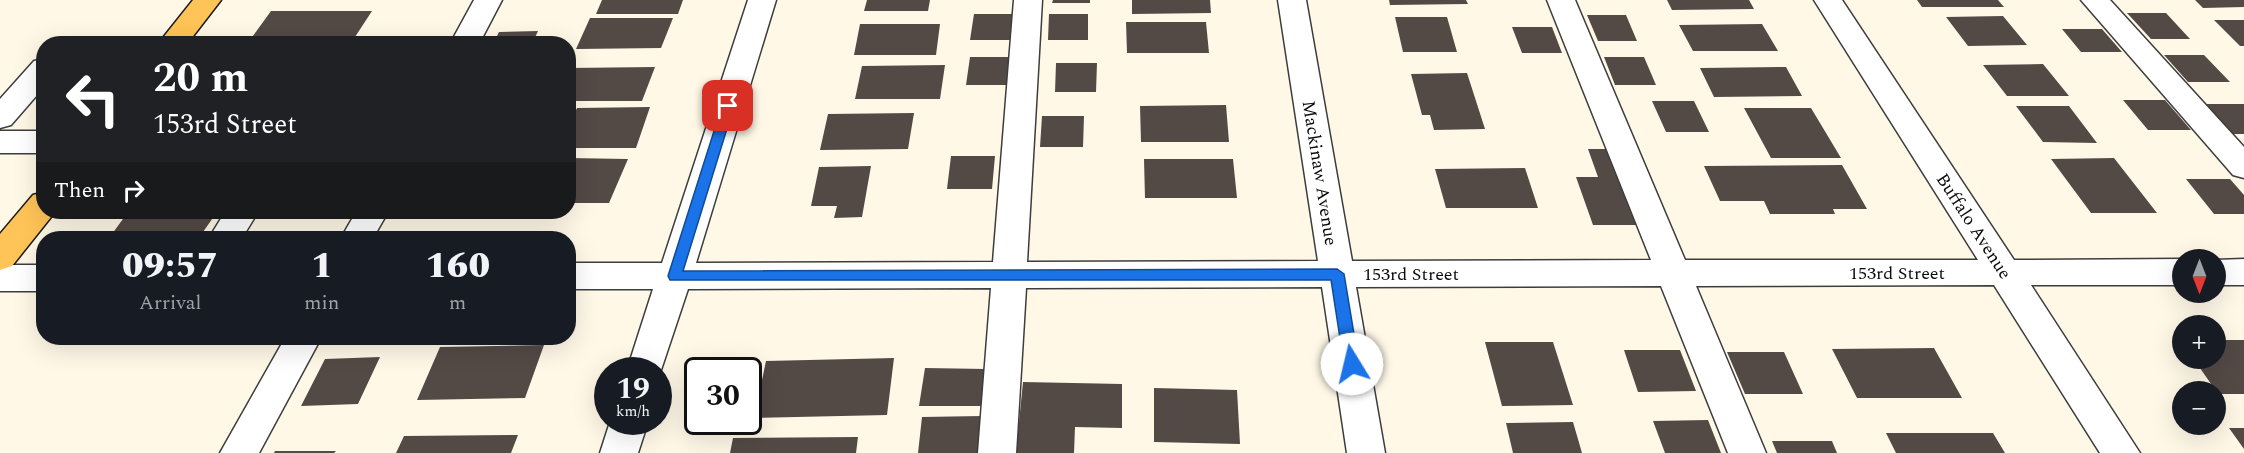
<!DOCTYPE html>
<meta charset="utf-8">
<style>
:root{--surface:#171b24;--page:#20242c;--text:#f1f3f6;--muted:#9ea1a6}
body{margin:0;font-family:Spectral,serif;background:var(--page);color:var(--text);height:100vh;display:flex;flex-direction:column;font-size:22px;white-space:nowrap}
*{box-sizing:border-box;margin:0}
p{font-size:20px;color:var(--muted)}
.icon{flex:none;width:33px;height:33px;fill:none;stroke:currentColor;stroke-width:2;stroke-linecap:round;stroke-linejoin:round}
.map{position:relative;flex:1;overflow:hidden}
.sheet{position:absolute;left:36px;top:231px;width:540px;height:114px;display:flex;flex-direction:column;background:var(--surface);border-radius:24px;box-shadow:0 6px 24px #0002}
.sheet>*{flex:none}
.guide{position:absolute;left:36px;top:36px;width:540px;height:183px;border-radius:24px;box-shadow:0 6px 24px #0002;background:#202124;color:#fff;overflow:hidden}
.needle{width:39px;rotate:180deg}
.tools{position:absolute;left:2172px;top:249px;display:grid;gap:12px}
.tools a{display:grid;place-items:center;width:54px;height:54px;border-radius:50%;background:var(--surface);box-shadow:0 6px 24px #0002;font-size:30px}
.speed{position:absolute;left:594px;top:357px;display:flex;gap:12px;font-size:30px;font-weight:700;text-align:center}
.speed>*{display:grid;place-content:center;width:78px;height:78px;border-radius:50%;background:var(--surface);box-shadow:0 6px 24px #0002;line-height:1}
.speed small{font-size:15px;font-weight:400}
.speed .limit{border:3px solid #111;border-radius:9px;background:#fff;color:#111}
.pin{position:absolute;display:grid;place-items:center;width:51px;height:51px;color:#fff;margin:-26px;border-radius:12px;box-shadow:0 3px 9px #0006}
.me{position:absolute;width:66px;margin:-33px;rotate:351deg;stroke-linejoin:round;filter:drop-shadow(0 0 4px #0008)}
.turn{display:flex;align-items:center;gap:21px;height:126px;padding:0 18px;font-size:27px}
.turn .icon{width:78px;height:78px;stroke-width:2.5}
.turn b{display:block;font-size:42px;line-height:51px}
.then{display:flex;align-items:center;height:57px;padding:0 18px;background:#0003;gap:12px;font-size:22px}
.eta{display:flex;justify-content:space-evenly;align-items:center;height:102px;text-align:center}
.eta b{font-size:36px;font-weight:800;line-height:42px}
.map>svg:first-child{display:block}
</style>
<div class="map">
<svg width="2244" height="453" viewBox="0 0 2244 453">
<rect width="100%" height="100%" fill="#fff8e7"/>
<path fill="#534a46" d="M602,0H683L678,14H596Z
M867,0H930L928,11H864Z
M1053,0H1090V3H1052Z
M1132,0H1210L1211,13L1132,14Z
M1389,0H1466L1468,4L1390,5Z
M1667,0H1749L1754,9L1672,10Z
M1917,0H1998L2004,7H1922Z
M2195,0H2244V7L2203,8Z
M271,11H372L355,37L422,36L418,44H247Z
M2127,13H2166L2190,39H2151Z
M974,14H1012L1010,40H970Z
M1049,14H1088V40H1048Z
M1587,15H1626L1637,41H1598Z
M2003,16L2027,45L1968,46L1946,17Z
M1395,17H1447L1457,52H1403Z
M590,18H673L661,48L576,49Z
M2214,20H2244V46H2240Z
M1126,22H1206L1209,53H1127Z
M860,24H940L936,55H854Z
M1762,24L1778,51H1693L1679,25Z
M1512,27H1552L1562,53H1522Z
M2062,29H2102L2122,52H2081Z
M538,31L532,44H493L499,32Z
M2164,55H2204L2230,82H2188Z
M970,57H1010L1008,85H966Z
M1604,57H1644L1656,85H1615Z
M1056,63H1097L1096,92H1055Z
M2043,64L2069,96H2007L1983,65Z
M945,65L940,99H855L862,66Z
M655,67L642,101H568V68Z
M1786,67L1802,96L1714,97L1700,68Z
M1467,73L1485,129L1434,130L1430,115H1422L1411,74Z
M2123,100H2165L2191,130H2148Z
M1652,101H1694L1709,132H1666Z
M2205,104H2244V134H2233Z
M1226,105L1229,142H1141L1140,106Z
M2016,106H2069L2097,143L2043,142Z
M650,107L636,148H568V127L577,108Z
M1744,108H1811L1841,158H1771Z
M914,113L908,149L820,150L828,114Z
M1042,116H1084L1083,147H1040Z
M1588,149H1610L1639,225H1593L1576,177H1598Z
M951,156H995L992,189H947Z
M568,158L628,159L609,203H568Z
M2114,158L2157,213H2091L2051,159Z
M1144,159H1233L1237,198H1145Z
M1842,165L1867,209H1833L1835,214H1770L1764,201H1720L1704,166Z
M871,166L862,217L834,218L837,206H811L819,167Z
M1525,168L1538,208H1446L1435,169Z
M2186,179H2230L2244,195V214H2214Z
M128,212H217L203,232L112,234Z
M2216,340H2244V394H2218L2193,358H2216Z
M1485,342H1553L1573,405L1502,406Z
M544,345L525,398L417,400L440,347Z
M1934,348L1962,398H1857L1832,349Z
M1624,350H1680L1696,391L1638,392Z
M1727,352H1784L1803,394H1745Z
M380,357L358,404L301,406L325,359Z
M894,358L887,415L754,418L766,361Z
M925,368L986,369L981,406H919Z
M1023,382L1122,384V428L1075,427L1074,453H1016Z
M1154,388L1237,390L1240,444L1154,442Z
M982,416L979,453H918L922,417Z
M1708,420L1721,453H1665L1653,421Z
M1573,422L1582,453H1513L1506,423Z
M2229,428H2244V449Z
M1886,433H1993L2005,453H1896Z
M518,435L511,453H396L404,436Z
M858,437L856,453H730L733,438Z
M1772,441H1832L1837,453H1777Z
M275,451H336L334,453H274Z"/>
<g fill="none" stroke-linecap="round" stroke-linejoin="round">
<defs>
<path id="minor" d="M474,0H502L479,44H450Z
M748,0H776L696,263L993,262L1014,0H1042L1027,262L1318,261L1278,0H1306L1352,261L1651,260L1547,0H1575L1685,260H1978L1814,0H1842L2014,260L2182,259L2183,260L2182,285H2031L2140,453H2100L1994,285L1696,286L1766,453H1728L1661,286L1356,287L1385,453H1347L1322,287L1026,288L1016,453H978L991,288L688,289L658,379V370H627L653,289H568V263H662Z
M2081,0H2110L2244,147V178L2233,175Z
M44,59V87L11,125L0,128V99L34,61Z
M0,131H44V153H0Z
M225,212H258L242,238H209Z
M356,212H388L373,238H341Z
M2244,259V285H2216L2215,260Z
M0,265H44V291H0Z
M285,338H321L259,453H220Z
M610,422H648L638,453H600Z"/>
<path id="major" d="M193,0H221L187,44H158Z
M44,192V212H55L12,266L0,270V234L33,195Z"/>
</defs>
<use href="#minor" stroke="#3d3d3d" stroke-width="3"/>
<use href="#major" stroke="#1b1b1b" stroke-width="3"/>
<use href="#minor" fill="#fff" fill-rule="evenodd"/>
<use href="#major" fill="#ffc457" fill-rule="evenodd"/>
</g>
<path fill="#1a73e8" stroke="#114b97" stroke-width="1.5" d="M728,102L734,106L683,271L1337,269L1344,274L1359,364L1357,368H1346L1344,364L1331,280H670L668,276L722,106Z"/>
<g text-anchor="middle" stroke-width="6" stroke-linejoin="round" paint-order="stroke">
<g font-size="18" fill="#0a0a0a" stroke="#fff">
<text transform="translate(1320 173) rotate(81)" y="6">Mackinaw Avenue</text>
<text transform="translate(1974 226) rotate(57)" y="6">Buffalo Avenue</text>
<text x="1897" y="279">153rd Street</text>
<text x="1411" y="280">153rd Street</text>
</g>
</g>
</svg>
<div class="tools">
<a><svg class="needle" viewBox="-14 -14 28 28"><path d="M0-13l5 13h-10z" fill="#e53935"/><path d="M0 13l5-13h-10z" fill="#9ea1a6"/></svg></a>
<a>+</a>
<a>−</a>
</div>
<div class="speed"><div>19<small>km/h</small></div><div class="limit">30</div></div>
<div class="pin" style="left:728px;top:106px;background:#d93025"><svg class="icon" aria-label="arrive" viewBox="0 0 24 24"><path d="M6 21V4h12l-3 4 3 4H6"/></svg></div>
<svg class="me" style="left:1352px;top:364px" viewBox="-20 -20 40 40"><circle r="19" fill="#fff"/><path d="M0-13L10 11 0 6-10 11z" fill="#1a73e8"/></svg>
<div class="guide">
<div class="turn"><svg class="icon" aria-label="left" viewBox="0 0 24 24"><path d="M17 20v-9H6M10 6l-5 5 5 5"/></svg><div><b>20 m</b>153rd Street</div></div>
<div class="then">Then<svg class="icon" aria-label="right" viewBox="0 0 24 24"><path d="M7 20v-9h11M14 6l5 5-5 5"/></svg></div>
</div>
<section class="sheet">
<div class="eta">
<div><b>09:57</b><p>Arrival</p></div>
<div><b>1</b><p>min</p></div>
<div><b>160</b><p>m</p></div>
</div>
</section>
</div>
